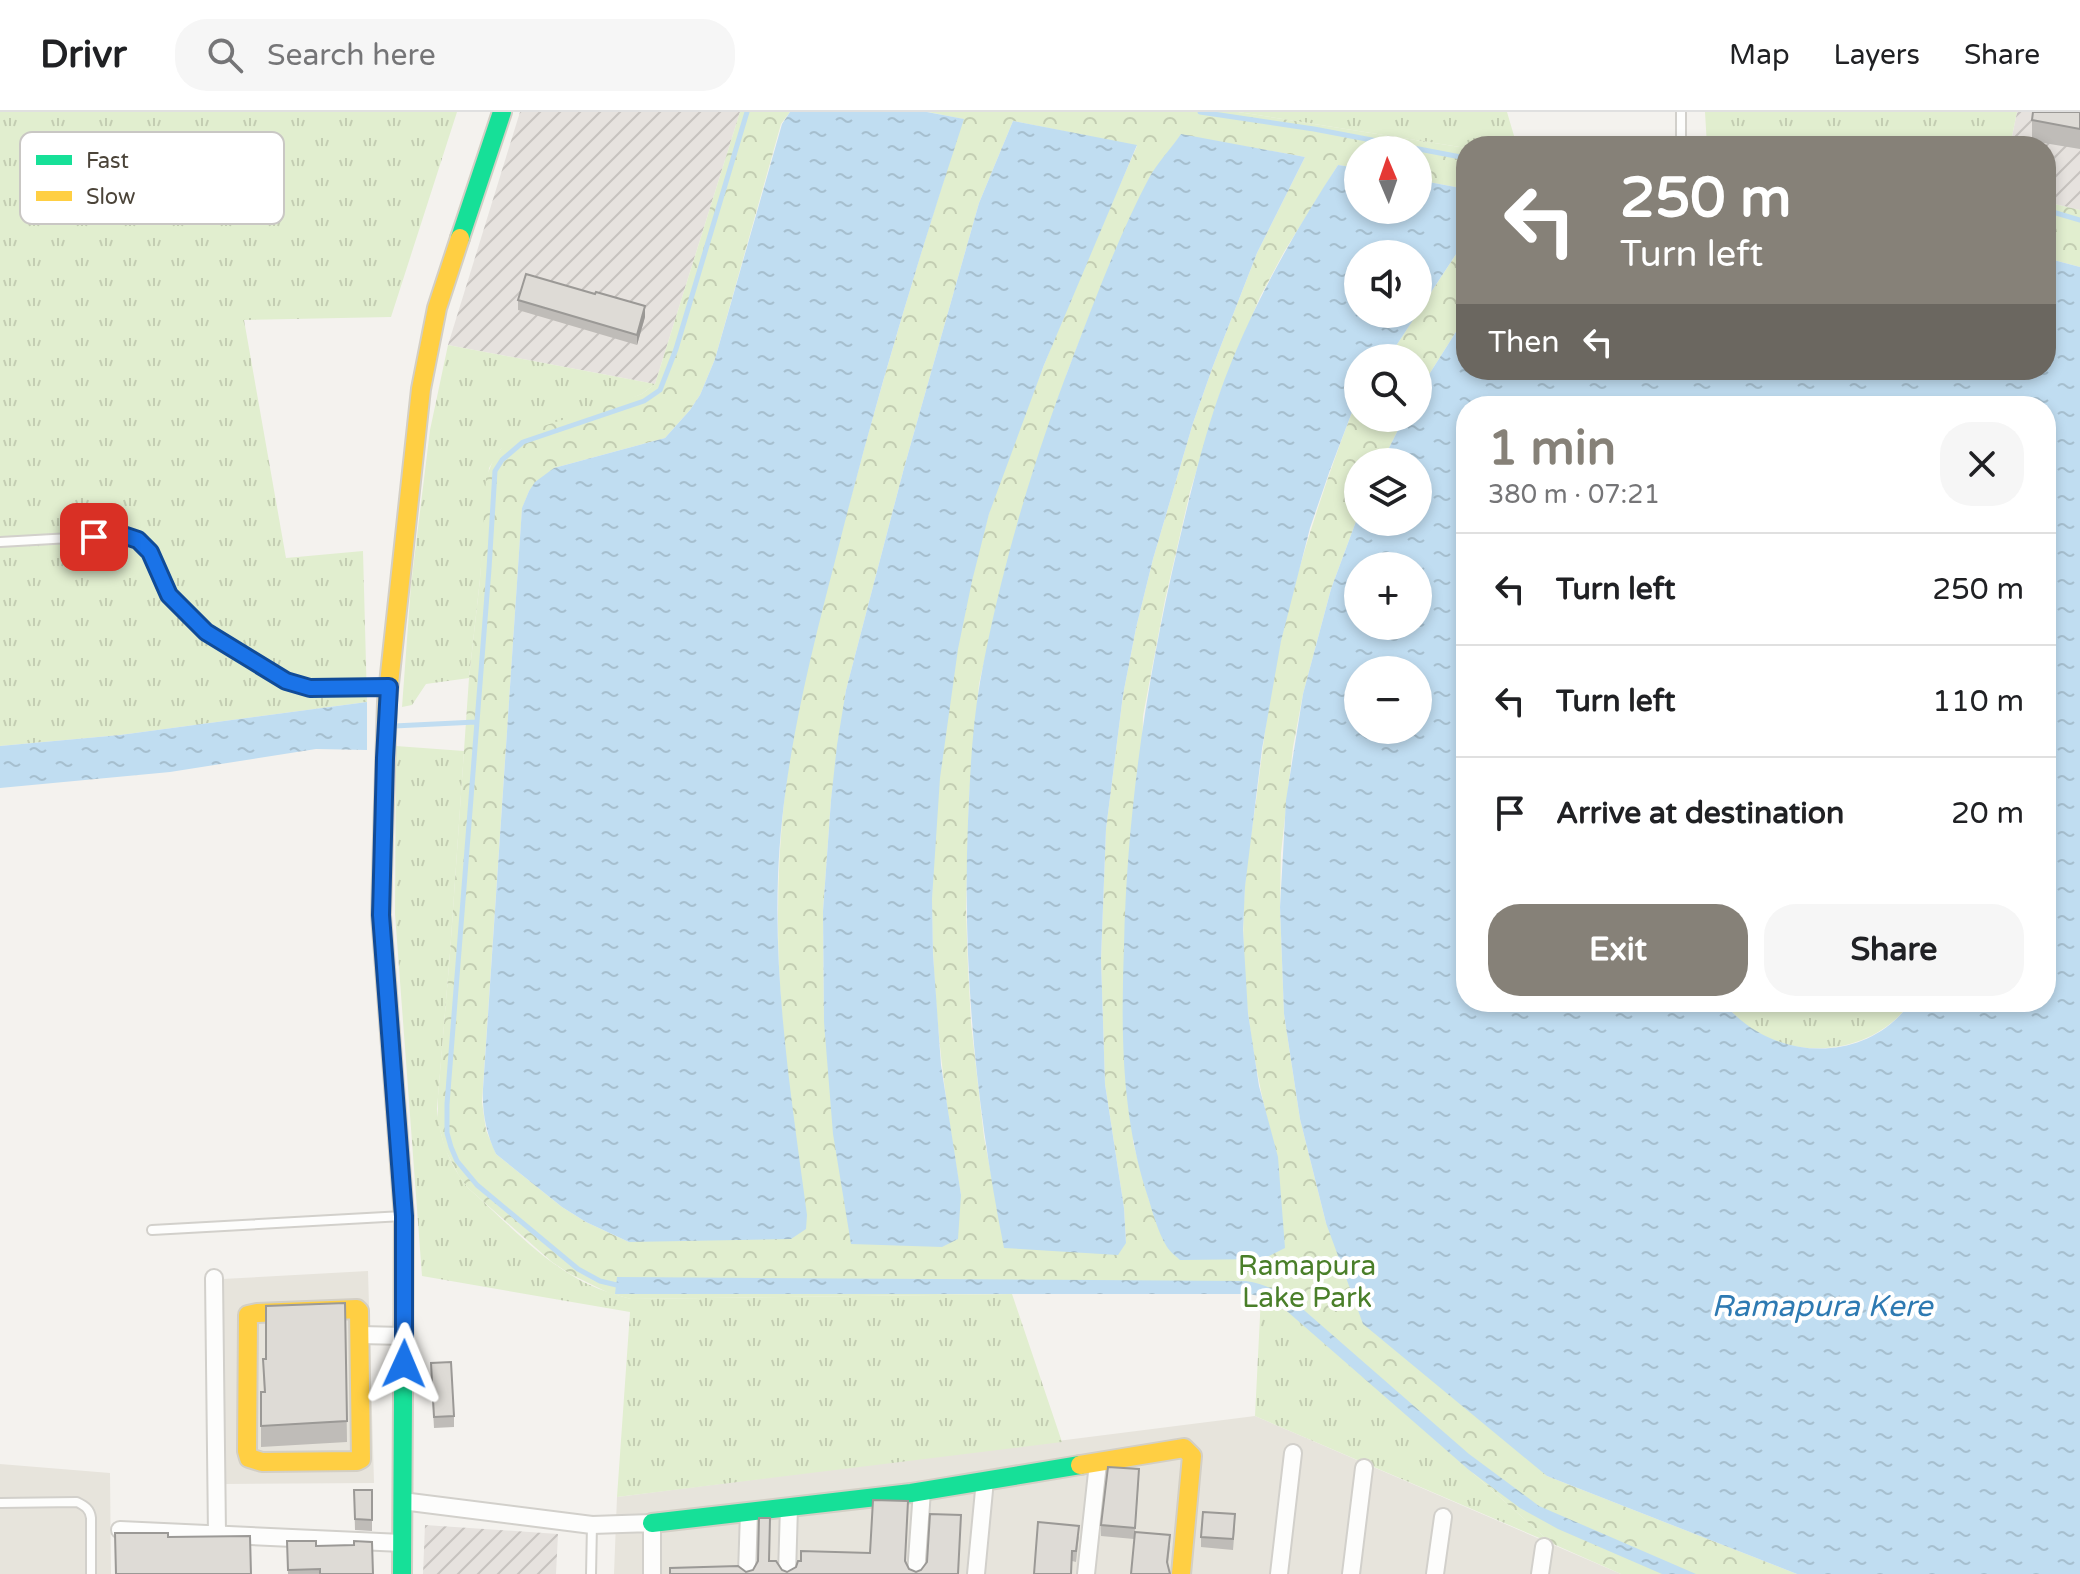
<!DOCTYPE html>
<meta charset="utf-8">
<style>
:root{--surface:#fff;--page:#f6f6f6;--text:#202124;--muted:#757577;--line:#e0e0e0;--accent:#868178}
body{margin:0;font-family:"Varela Round",sans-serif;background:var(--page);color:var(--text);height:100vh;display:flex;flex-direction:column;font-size:30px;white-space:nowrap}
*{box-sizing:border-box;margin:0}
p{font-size:26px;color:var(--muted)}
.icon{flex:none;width:44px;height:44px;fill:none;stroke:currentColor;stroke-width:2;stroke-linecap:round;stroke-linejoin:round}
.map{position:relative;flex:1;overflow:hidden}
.panel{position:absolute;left:1456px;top:284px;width:600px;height:616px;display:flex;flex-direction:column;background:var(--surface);border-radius:32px;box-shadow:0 4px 12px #0003}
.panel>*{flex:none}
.hud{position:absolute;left:1456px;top:24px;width:600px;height:244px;border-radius:32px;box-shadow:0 4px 12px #0003;background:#868178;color:#fff;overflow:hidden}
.needle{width:52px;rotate:358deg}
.controls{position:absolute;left:1344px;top:24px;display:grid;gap:16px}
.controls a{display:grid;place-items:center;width:88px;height:88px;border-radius:50%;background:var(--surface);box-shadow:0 4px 12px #0003;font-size:40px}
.pin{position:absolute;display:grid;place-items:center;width:68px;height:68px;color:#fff;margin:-34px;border-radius:16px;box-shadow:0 4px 12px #0006}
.me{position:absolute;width:88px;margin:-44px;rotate:1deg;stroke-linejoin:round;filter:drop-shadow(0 0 6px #0008)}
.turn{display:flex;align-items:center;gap:28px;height:168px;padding:0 32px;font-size:36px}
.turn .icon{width:104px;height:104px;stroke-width:2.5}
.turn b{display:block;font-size:56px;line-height:68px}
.then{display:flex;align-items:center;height:76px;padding:0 32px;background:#0003;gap:16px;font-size:30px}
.round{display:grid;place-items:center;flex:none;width:84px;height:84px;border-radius:32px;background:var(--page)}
.head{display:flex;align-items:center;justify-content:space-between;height:136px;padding:0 32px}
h1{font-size:48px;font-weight:800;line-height:60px;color:var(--accent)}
.cta{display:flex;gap:16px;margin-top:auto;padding:16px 32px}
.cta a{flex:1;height:92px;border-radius:32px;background:var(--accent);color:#fff;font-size:32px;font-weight:800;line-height:92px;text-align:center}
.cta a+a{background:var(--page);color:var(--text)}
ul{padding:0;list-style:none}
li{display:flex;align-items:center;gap:24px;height:112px;padding:0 32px;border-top:2px solid var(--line)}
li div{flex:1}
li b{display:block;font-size:30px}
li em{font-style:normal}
header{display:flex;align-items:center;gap:48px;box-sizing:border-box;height:112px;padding:0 40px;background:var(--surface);border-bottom:2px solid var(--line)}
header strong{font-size:38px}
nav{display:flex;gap:44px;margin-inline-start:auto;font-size:28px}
.search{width:560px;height:72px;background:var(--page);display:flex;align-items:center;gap:20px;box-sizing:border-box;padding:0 28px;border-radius:32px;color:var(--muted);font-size:30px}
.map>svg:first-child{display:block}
</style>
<header>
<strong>Drivr</strong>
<div class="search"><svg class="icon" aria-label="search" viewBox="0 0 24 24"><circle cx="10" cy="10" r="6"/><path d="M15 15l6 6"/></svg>Search here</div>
<nav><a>Map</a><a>Layers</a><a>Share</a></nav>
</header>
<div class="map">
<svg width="2080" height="1462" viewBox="0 0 2080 1462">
<defs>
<pattern id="industrial-furrows" width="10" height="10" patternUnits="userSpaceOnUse" patternTransform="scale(2)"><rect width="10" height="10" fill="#e6e2de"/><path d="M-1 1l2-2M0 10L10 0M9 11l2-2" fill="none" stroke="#c7c3bf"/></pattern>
<pattern id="grass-tufts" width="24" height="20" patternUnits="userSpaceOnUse" patternTransform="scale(2)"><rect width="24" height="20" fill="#e1eecf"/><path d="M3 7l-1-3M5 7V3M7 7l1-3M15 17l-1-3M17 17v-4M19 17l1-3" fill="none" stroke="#c3cdb2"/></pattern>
<pattern id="park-crowns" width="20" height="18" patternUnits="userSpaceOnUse" patternTransform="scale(2)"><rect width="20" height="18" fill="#e1eecf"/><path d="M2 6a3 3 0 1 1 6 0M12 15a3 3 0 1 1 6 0" fill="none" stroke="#c3cdb2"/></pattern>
<pattern id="water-ripples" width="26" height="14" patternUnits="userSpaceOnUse" patternTransform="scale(2)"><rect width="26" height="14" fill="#c0ddf1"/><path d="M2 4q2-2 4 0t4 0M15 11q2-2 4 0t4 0" fill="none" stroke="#a6bfcf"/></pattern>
</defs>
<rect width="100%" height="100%" fill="#f4f2ee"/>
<path fill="#e7e4dc" d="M368,1159L374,1371L224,1372L222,1167Z
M1255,1304L1621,1462H614L617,1385Z
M0,1352L110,1361L111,1462H0Z"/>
<path fill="url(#industrial-furrows)" d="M520,0H740L655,272L448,233Z
M2017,0H2080V98L2046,90V34H2010Z
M425,1413L558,1422L556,1462H423Z"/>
<path fill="url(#grass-tufts)" d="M0,0H457L391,205L244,208L286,446L363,439L367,590L120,623L0,634Z
M1238,0H1507L1517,34H1466V36Z
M1705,0H2017L2010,34H1707Z
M448,233L655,272L642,282L501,337L489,356L480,467L469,566L426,572L412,593L402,595L411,473L430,318Z
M396,634L464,639L450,841L437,997C440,1027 449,1052 468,1076C500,1104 532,1139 568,1161C587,1174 609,1181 631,1187L1012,1182L1062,1330L617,1385L630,1200L422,1164L395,802Z
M1723,890H1911C1876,939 1805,950 1755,919C1742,912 1733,901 1723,890Z
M1261,1184L1303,1209L1551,1431L1255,1304Z"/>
<path fill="url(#park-crowns)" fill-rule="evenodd" d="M740,0H790L781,12L715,247L700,283L690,298L665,326L554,356L529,379L522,397L482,990L486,1018L496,1042L562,1095L586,1110L629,1130L783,916C776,837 776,759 785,680C797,581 825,482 851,385C885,258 923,132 963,7L928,0H1238L1466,36V77L1418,68V38H1358V56L1338,53L1284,140L1260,185L1220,281L1190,380L1165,488L1143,604L1133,1030L1149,1088L1168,1136L1268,1010C1249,932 1239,854 1245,774C1247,745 1252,718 1256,689C1263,635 1269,580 1281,527C1299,449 1324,374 1352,300L1358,291V306H1404L1382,350H1358V404L1331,477L1303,582L1293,635L1281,741L1280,795L1284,902L1300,1007L1326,1111L1547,1364L1797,1462H1621L1551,1431L1303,1209L1261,1184L1250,1182H1012L631,1187L609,1181L570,1162L552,1150L468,1076L459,1064L445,1037L438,1010V984L450,841L469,566L480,467L486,366L494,346L501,337L510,328L522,321L642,282L655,272ZM1013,9L1137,34C1099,119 1063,204 1029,291C1015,328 999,366 988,405C953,528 933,660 932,788C932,887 944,985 961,1083L824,910L823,799L831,688L846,578L904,356L979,91ZM1181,23L1305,45L1257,141L1213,254L1193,311L1153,447L1136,516L1123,583L1106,717L1101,847L1105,972L1124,1096L1126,1131L1005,1136L984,1025L971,911L968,855L966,798L969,685L979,572L993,511L1067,261L1093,194L1150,64Z
M2046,90L2080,98V155L2046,146Z
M1466,127V204L1418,280V246H1388Z"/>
<path fill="url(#water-ripples)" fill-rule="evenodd" d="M790,0H927L964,7C916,153 872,300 835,449C808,553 782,657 778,765C774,878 792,990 807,1103L806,1117L791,1127L629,1130L586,1110L562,1095L496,1042C486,1021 482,1000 483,977L522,396L529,379L535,370L554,356L665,326L690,298L700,283L715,247L782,12Z
M1013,9L1137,33L1044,253L989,402L972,469L958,537L940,666L932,787L933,842L941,953L961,1083L958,1127L942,1135L851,1132L833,1022L824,910L823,799L831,688L837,633L846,578L904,356L979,91Z
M1181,22L1305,45L1257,141L1213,254L1193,311L1153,447L1136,516L1123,583L1106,717L1101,847L1105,972L1124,1096L1126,1131L1118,1143L1004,1136C976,995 962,854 968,709C970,663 972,616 980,570C1000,460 1033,349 1073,245C1096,185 1119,123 1149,66C1157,51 1171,37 1181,22Z
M1338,53L1358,56V98H1418V68L1466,77V127L1418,200V142H1358V202H1417L1388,246H1358V291L1352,300L1330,358L1310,416L1281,529L1262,637L1245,775L1243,818L1248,901L1259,974L1278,1045L1285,1136L1263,1147L1180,1148C1176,1144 1170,1140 1167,1135C1157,1119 1152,1097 1146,1079C1121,999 1121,916 1124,834C1127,698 1147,566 1178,434C1190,383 1202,332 1219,283C1248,201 1291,125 1338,53Z
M2046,146L2080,155V1462H1797L1547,1364L1363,1212L1326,1111L1300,1007L1284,902L1280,795L1286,688L1303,582L1331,477L1358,404V410H1418V350H1382L1404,306H1418V280L1466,204V258H2046ZM1466,294H2046V890H1911C1865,955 1770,949 1723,890H1466ZM1418,454V514H1358V454ZM1358,558H1418V618H1358Z
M367,590V638L316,637L170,660L0,676V634L120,623Z
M617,1165L1246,1169C1266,1172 1281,1180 1297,1192L1469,1342L1539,1394L1696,1462H1662L1558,1417L1520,1396L1469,1358L1281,1194L1270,1187L1250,1182H615Z"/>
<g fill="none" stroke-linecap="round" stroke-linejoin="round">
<path stroke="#c0ddf1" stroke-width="5" d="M1200,0L1314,17L1466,46
M2046,98L2080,108
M394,614L476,610
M621,1174L600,1169L578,1157L477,1073L457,1049L451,1035L447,1021V992L489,457L495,359L502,348L523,330L644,289L660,278L676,237L747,0"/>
<defs>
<path id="lane" d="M1681,0V34
M0,430L123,423L138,428L150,440L169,483L206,520L286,569L310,576L388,575
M152,1118L403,1104
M0,1391L77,1390C85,1394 90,1397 91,1406V1462
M591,1462L592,1413"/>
<path id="street" d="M214,1166L217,1422
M360,1223L404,1224
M402,1389L592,1413L652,1411V1462
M120,1418L402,1431
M747,1462L749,1400
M787,1462L789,1395
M916,1462L922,1379
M976,1462L985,1368
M1086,1462L1098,1351
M1279,1462L1293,1341
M1351,1462L1364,1356
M1435,1462L1443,1405
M1540,1462L1544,1435"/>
<path id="fast" d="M460,126L502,0
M383,726L381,803L404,1104L402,1462
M652,1411L911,1381L1080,1353"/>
<path id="slow" d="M383,726L387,590L421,277L437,196L460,126
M357,1197L359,1199L361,1347L357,1349L262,1350L249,1346L247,1339L248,1203L257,1201Z
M1080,1353L1184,1336L1192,1344L1181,1462"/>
</defs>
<use href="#lane" stroke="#d2d0cb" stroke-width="12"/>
<use href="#street" stroke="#d2d0cb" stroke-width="20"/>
<use href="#fast" stroke="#d3cfc5" stroke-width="22"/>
<use href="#slow" stroke="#d3cfc5" stroke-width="22"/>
<use href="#lane" stroke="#fdfdfc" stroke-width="8"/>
<use href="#street" stroke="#fdfdfc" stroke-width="16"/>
<use href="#fast" stroke="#16e098" stroke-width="18"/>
<use href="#slow" stroke="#ffcf43" stroke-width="18"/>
</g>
<path fill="#bfbcb8" d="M2080,0V37L2032,29V8Z
M518,188L645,205L637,233L518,198Z
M345,1191L347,1330L261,1335V1280H264L263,1247H266Z
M431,1262L454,1304V1315L434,1316Z
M1139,1368L1135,1420L1170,1434L1168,1452L1134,1427L1101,1424V1413Z
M354,1378H372V1419L355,1418Z
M1235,1413L1233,1438L1201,1435V1425Z
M1079,1424L1076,1450L1072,1449L1034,1462Z
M287,1429L316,1434L373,1462H288Z"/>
<path fill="#9b9996" d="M645,194V205L637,233V223Z"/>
<path fill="#dedbd6" stroke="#9b9996" stroke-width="2" d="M2033,0H2080V17L2032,8Z
M526,162L595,182L596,180L645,194L637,223L518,188Z
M345,1191L347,1309L261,1314V1280H265L263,1247H266V1194Z
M451,1250L454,1304L434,1305L431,1251Z
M1108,1355L1139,1357L1135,1416L1101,1413Z
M354,1378H372V1408L355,1407Z
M873,1388L908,1389L905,1449L909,1457L916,1460L921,1458L927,1450L930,1402L961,1403L958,1462H670V1456L738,1454L746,1460L753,1458L758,1449L759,1406H770L769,1449H776L782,1458L787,1460L796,1455L798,1449H801V1439L870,1441Z
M1203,1400L1235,1402L1233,1427L1201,1425Z
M1038,1410L1079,1414L1076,1439H1072L1071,1462H1034Z
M1135,1420L1170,1423L1167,1450L1170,1462H1131Z
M115,1421H168V1425L250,1424L251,1462H116Z
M287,1429H316V1434L354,1433V1429L372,1430L373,1462H320V1457L288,1458Z"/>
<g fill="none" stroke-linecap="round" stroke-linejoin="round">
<defs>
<path id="route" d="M94,425L123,423L138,428L150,440L169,483L206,520L286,569L310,576L389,575L385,646L381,803L404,1104V1252"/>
</defs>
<use href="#route" stroke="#114b97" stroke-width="20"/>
<use href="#route" stroke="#1a73e8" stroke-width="14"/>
</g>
<g text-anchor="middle" stroke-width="8" stroke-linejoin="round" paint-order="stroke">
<g font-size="28" fill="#4a7f2a" stroke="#fff">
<text x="1307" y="1163">Ramapura<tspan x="1307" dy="32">Lake Park</tspan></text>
</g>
<g font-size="30" font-style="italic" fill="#2e7ab2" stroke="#fff">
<text x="1822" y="1204">Ramapura Kere</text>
</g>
</g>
<rect x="20" y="20" width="264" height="92" rx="12" fill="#fff" stroke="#c9c7c4" stroke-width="2"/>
<rect x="36" y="43" width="36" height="10" fill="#16e098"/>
<rect x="36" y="79" width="36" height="10" fill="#ffcf43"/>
<g font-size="22" fill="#4b4439">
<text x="86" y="56">Fast</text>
<text x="86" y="92">Slow</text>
</g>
</svg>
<div class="controls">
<a><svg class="needle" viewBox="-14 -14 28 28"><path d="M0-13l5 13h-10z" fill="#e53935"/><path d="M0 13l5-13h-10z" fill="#757577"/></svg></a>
<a><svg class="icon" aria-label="sound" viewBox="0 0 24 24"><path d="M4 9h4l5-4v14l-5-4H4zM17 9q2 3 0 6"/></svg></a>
<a><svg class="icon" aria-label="search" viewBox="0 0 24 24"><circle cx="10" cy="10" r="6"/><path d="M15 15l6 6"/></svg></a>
<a><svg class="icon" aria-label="layers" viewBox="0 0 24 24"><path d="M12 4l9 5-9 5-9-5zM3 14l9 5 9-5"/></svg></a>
<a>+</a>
<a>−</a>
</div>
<div class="pin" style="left:94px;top:425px;background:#d93025"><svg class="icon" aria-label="arrive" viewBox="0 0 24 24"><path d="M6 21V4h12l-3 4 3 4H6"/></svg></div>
<svg class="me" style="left:404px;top:1252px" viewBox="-20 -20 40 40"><path d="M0-17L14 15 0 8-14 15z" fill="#1a73e8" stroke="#fff" stroke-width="4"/></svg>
<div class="hud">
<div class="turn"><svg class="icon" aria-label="left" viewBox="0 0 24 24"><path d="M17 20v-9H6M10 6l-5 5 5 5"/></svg><div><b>250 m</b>Turn left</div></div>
<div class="then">Then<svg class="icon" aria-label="left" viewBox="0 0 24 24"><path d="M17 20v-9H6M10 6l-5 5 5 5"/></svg></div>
</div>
<section class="panel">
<div class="head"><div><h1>1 min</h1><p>380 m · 07:21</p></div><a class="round"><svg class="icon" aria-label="close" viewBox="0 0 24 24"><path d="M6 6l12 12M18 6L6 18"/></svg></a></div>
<ul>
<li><svg class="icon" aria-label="left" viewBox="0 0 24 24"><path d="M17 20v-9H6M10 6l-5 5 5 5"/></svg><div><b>Turn left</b></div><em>250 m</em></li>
<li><svg class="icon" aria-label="left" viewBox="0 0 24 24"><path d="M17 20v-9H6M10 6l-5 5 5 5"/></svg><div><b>Turn left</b></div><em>110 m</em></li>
<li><svg class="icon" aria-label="arrive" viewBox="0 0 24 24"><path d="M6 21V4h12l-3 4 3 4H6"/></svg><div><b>Arrive at destination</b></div><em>20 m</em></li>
</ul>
<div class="cta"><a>Exit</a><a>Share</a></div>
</section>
</div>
